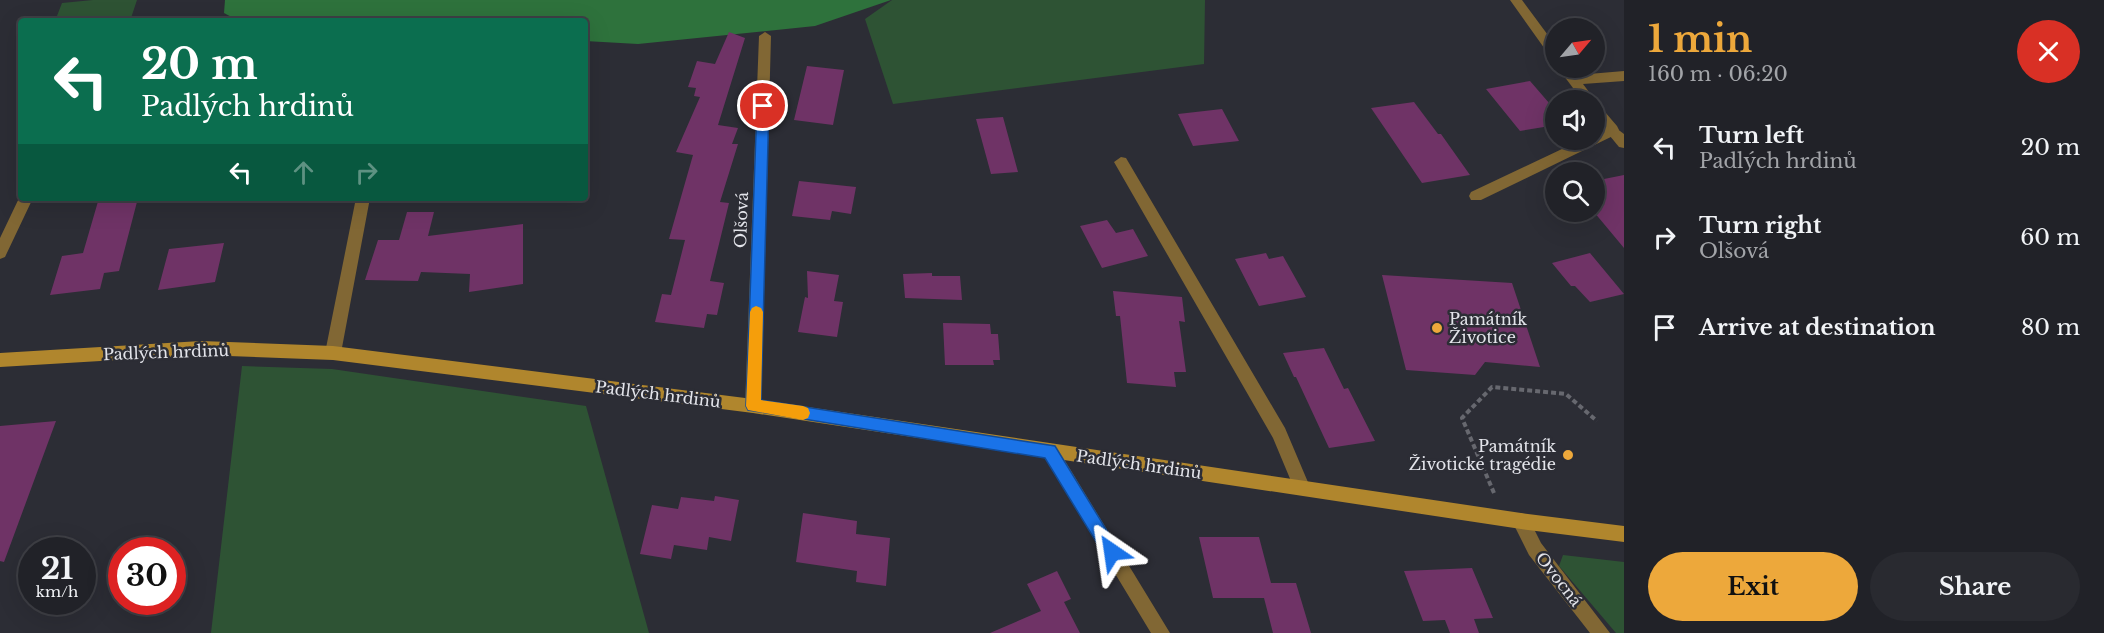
<!DOCTYPE html>
<meta charset="utf-8">
<style>
:root{--surface:#212228;--page:#292a30;--text:#f1f3f6;--muted:#a2a4a8;--line:#3e3f45;--accent:#eda83b}
body{margin:0;font-family:"Libre Baskerville",serif;background:var(--page);color:var(--text);height:100vh;display:flex;flex-direction:column;font-size:22px;white-space:nowrap}
*{box-sizing:border-box;margin:0}
p{font-size:20px;color:var(--muted)}
.icon{flex:none;width:33px;height:33px;fill:none;stroke:currentColor;stroke-width:2;stroke-linecap:round;stroke-linejoin:round}
.map{position:relative;flex:1;overflow:hidden}
.side{display:flex;flex-direction:column;background:var(--surface);width:480px}
.side>*{flex:none}
.hud{position:absolute;left:18px;top:18px;width:570px;height:183px;border-radius:6px;box-shadow:0 6px 24px #0002,0 0 0 2px var(--line);background:#0b6e4f;color:#fff;overflow:hidden}
.needle{width:39px;rotate:61deg}
.controls{position:absolute;left:1545px;top:18px;display:grid;gap:12px}
.controls a{display:grid;place-items:center;width:60px;height:60px;border-radius:50%;background:var(--surface);box-shadow:0 6px 24px #0002,0 0 0 2px var(--line);font-size:30px}
.speed{position:absolute;left:18px;top:537px;display:flex;gap:12px;font-size:30px;font-weight:700;text-align:center}
.speed>*{display:grid;place-content:center;width:78px;height:78px;border-radius:50%;background:var(--surface);box-shadow:0 6px 24px #0002,0 0 0 2px var(--line);line-height:1}
.speed small{font-size:15px;font-weight:400}
.speed .limit{border:9px solid #d22;background:#fff;color:#111}
.pin{position:absolute;display:grid;place-items:center;width:51px;height:51px;color:#fff;margin:-26px;border:3px solid #fff;border-radius:50%;box-shadow:0 2px 6px #0007}
.me{position:absolute;width:66px;margin:-33px;rotate:328deg;stroke-linejoin:round;filter:drop-shadow(0 0 4px #0008)}
.turn{display:flex;align-items:center;gap:21px;height:126px;padding:0 24px;font-size:27px}
.turn .icon{width:78px;height:78px;stroke-width:2.5}
.turn b{display:block;font-size:42px;line-height:51px}
.lanes{display:flex;align-items:center;height:57px;padding:0 24px;background:#0003;justify-content:center;gap:30px;direction:ltr}
.lanes .off{opacity:.35}
.round{display:grid;place-items:center;flex:none;width:63px;height:63px;border-radius:32px;background:var(--page)}
.head{display:flex;align-items:center;justify-content:space-between;height:102px;padding:0 24px}
h1{font-size:36px;font-weight:800;line-height:45px;color:var(--accent)}
.button{display:flex;gap:12px;margin-top:auto;padding:12px 24px}
.button a{flex:1;height:69px;border-radius:36px;background:var(--accent);color:#111;font-size:24px;font-weight:800;line-height:69px;text-align:center}
.button a+a{background:var(--page);color:var(--text)}
ul{padding:0;list-style:none}
li{display:flex;align-items:center;gap:18px;height:90px;padding:0 24px}
li div{flex:1}
li b{display:block;font-size:22px}
li em{font-style:normal}
main{display:flex;flex:1;min-height:0}
.map>svg:first-child{display:block}
</style>
<main>
<div class="map">
<svg width="1624" height="633" viewBox="0 0 1624 633">
<rect width="100%" height="100%" fill="#2c2d35"/>
<path fill="#2e5334" d="M93,0H137L130,21H55L62,3Z
M892,0H1205L1204,64L893,104L865,19Z
M242,366L332,369L586,406L649,633H211Z
M1563,555L1624,562V633H1616L1559,566Z"/>
<path fill="#2e723c" d="M225,0H891L815,26L638,44L585,41V21H239L224,13Z"/>
<path fill="#6f3366" d="M729,32L745,38L718,125L738,128L732,144H738L720,202L729,203L710,281L724,283L717,315L707,314L704,328L655,322L662,294L671,295L685,240L669,239L693,155L676,152L700,97L694,96L696,88L688,87L697,61L715,64Z
M807,66L844,70L833,125L794,120Z
M1530,81L1556,111V125L1520,131L1486,89Z
M1414,102L1438,134H1441L1470,175L1422,183L1371,108Z
M1222,109L1239,141L1193,146L1178,114Z
M1003,117L1018,172L991,174L976,119Z
M1624,175V248L1594,212V181Z
M799,181L856,187L851,214L832,211L830,220L792,216Z
M99,198H138L119,271L104,273L100,289L50,295L62,256L83,253Z
M407,212H434L428,236L523,224V284L469,292L470,274L421,272L418,281L365,280L378,240H399Z
M1107,220L1116,233L1133,229L1148,256L1102,268L1080,226Z
M224,243L215,282L158,290L169,249Z
M1266,253L1269,259L1283,256L1306,297L1259,306L1235,259Z
M1590,253L1624,294L1590,302L1575,286H1571L1552,263Z
M807,271L839,275L834,301L843,302L837,337L798,332L805,297L808,298Z
M932,273V276H960L962,300L905,298L903,274Z
M1382,275L1512,283L1540,367L1485,362L1475,375L1406,370Z
M1113,291L1182,297L1185,322L1179,321L1186,372H1174L1176,387L1127,383L1120,316H1116Z
M943,323L990,324L991,334H998L1000,360H993L994,365H945Z
M1324,348L1344,389L1348,388L1375,441L1329,448L1296,377H1294L1283,353Z
M56,421L4,562L0,561V426Z
M715,496L739,500L731,541L709,537L707,550L674,545L671,559L640,554L652,505L678,509L681,497L714,501Z
M803,513L857,521L856,534L890,538L886,586L856,582L857,571L796,562Z
M1199,537H1259L1271,583H1296L1311,633H1273L1264,598H1213Z
M1472,568L1493,618L1474,619L1479,633H1450L1445,620L1423,621L1404,571Z
M1057,571L1071,599L1064,602L1080,633H990L1041,611L1027,584Z"/>
<g fill="none" stroke-linecap="round" stroke-linejoin="round">
<path stroke="#67686f" stroke-width="4" stroke-dasharray="5 3" stroke-linecap="butt" d="M1494,493L1462,418L1492,387L1566,394L1597,421"/>
<path fill="#816734" fill-rule="evenodd" d="M1612,125L1624,134V148L1619,147L1605,130Z"/>
<path fill="#816734" fill-rule="evenodd" d="M1510,0H1522L1556,46V60L1552,59Z
M765,32L771,36L761,406L759,411L753,413L747,411L745,406L759,36Z
M1558,68H1571L1577,75L1624,71V81L1583,84L1595,100H1582Z
M1594,103L1599,105L1617,126L1619,130L1617,134L1481,200H1471L1469,196L1471,192L1581,140H1594V132L1603,128L1594,118Z
M1121,157L1126,158L1285,428L1310,487L1308,493L1302,495L1296,493L1273,438L1114,162Z
M21,194V198H33L5,257L0,259V238Z
M356,198H370L341,353L338,358L333,360L328,358L325,353Z
M1050,443L1056,446L1170,633H1151L1044,456L1042,451L1044,446Z
M1521,513L1527,515L1541,543L1610,633H1590L1529,555L1512,521L1515,515Z"/>
<path fill="#b0862d" fill-rule="evenodd" d="M201,341L333,346L753,399L1521,513L1624,526V542L1521,529L753,413L333,360L201,355L0,367V353Z"/>
</g>
<path fill="#1a73e8" stroke="#114b97" stroke-width="1.5" d="M763,101L769,106L761,400L1055,446L1117,547L1119,552L1117,558L1112,560L1106,558L1045,458L748,410L746,406L757,106Z"/>
<path fill="#f59e0b" d="M756,306L761,308L763,312L761,400L803,406L808,408L810,413L808,418L803,420L748,410L746,406L750,312L752,308Z"/>
<g fill="#eda83b" stroke="#2c2d35" stroke-width="2">
<circle cx="1437" cy="328" r="6"/>
<circle cx="1568" cy="455" r="6"/>
</g>
<g text-anchor="middle" stroke-width="5" stroke-linejoin="round" paint-order="stroke">
<g font-size="16" fill="#e3e4ea" stroke="#2c2d35">
<text transform="translate(741 220) rotate(-88)" y="6">Olšová</text>
<text transform="translate(166 352) rotate(-2)" y="6">Padlých hrdinů</text>
<text transform="translate(658 394) rotate(7)" y="6">Padlých hrdinů</text>
<text transform="translate(1139 464) rotate(8)" y="6">Padlých hrdinů</text>
<text transform="translate(1559 579) rotate(52)" y="6">Ovocná</text>
</g>
<g font-size="16" fill="#e3e4ea" stroke="#2c2d35" text-anchor="start">
<text x="1449" y="325">Památník<tspan x="1449" dy="18">Životice</tspan></text>
<text x="1556" y="452" text-anchor="end">Památník<tspan x="1556" dy="18">Životické tragédie</tspan></text>
</g>
</g>
</svg>
<div class="controls">
<a><svg class="needle" viewBox="-14 -14 28 28"><path d="M0-13l5 13h-10z" fill="#e53935"/><path d="M0 13l5-13h-10z" fill="#a2a4a8"/></svg></a>
<a><svg class="icon" aria-label="sound" viewBox="0 0 24 24"><path d="M4 9h4l5-4v14l-5-4H4zM17 9q2 3 0 6"/></svg></a>
<a><svg class="icon" aria-label="search" viewBox="0 0 24 24"><circle cx="10" cy="10" r="6"/><path d="M15 15l6 6"/></svg></a>
</div>
<div class="speed"><div>21<small>km/h</small></div><div class="limit">30</div></div>
<div class="pin" style="left:763px;top:106px;background:#d93025"><svg class="icon" aria-label="arrive" viewBox="0 0 24 24"><path d="M6 21V4h12l-3 4 3 4H6"/></svg></div>
<svg class="me" style="left:1112px;top:552px" viewBox="-20 -20 40 40"><path d="M0-17L14 15 0 8-14 15z" fill="#1a73e8" stroke="#fff" stroke-width="4"/></svg>
<div class="hud">
<div class="turn"><svg class="icon" aria-label="left" viewBox="0 0 24 24"><path d="M17 20v-9H6M10 6l-5 5 5 5"/></svg><div><b>20 m</b>Padlých hrdinů</div></div>
<div class="lanes"><svg class="icon" aria-label="left" viewBox="0 0 24 24"><path d="M17 20v-9H6M10 6l-5 5 5 5"/></svg><svg class="icon off" aria-label="ahead" viewBox="0 0 24 24"><path d="M12 20V5M6 11l6-6 6 6"/></svg><svg class="icon off" aria-label="right" viewBox="0 0 24 24"><path d="M7 20v-9h11M14 6l5 5-5 5"/></svg></div>
</div>
</div>
<section class="side">
<div class="head"><div><h1>1 min</h1><p>160 m · 06:20</p></div><a class="round" style="background:#d93025;color:#fff"><svg class="icon" aria-label="close" viewBox="0 0 24 24"><path d="M6 6l12 12M18 6L6 18"/></svg></a></div>
<ul>
<li><svg class="icon" aria-label="left" viewBox="0 0 24 24"><path d="M17 20v-9H6M10 6l-5 5 5 5"/></svg><div><b>Turn left</b><p>Padlých hrdinů</p></div><em>20 m</em></li>
<li><svg class="icon" aria-label="right" viewBox="0 0 24 24"><path d="M7 20v-9h11M14 6l5 5-5 5"/></svg><div><b>Turn right</b><p>Olšová</p></div><em>60 m</em></li>
<li><svg class="icon" aria-label="arrive" viewBox="0 0 24 24"><path d="M6 21V4h12l-3 4 3 4H6"/></svg><div><b>Arrive at destination</b></div><em>80 m</em></li>
</ul>
<div class="button"><a>Exit</a><a>Share</a></div>
</section>
</main>
